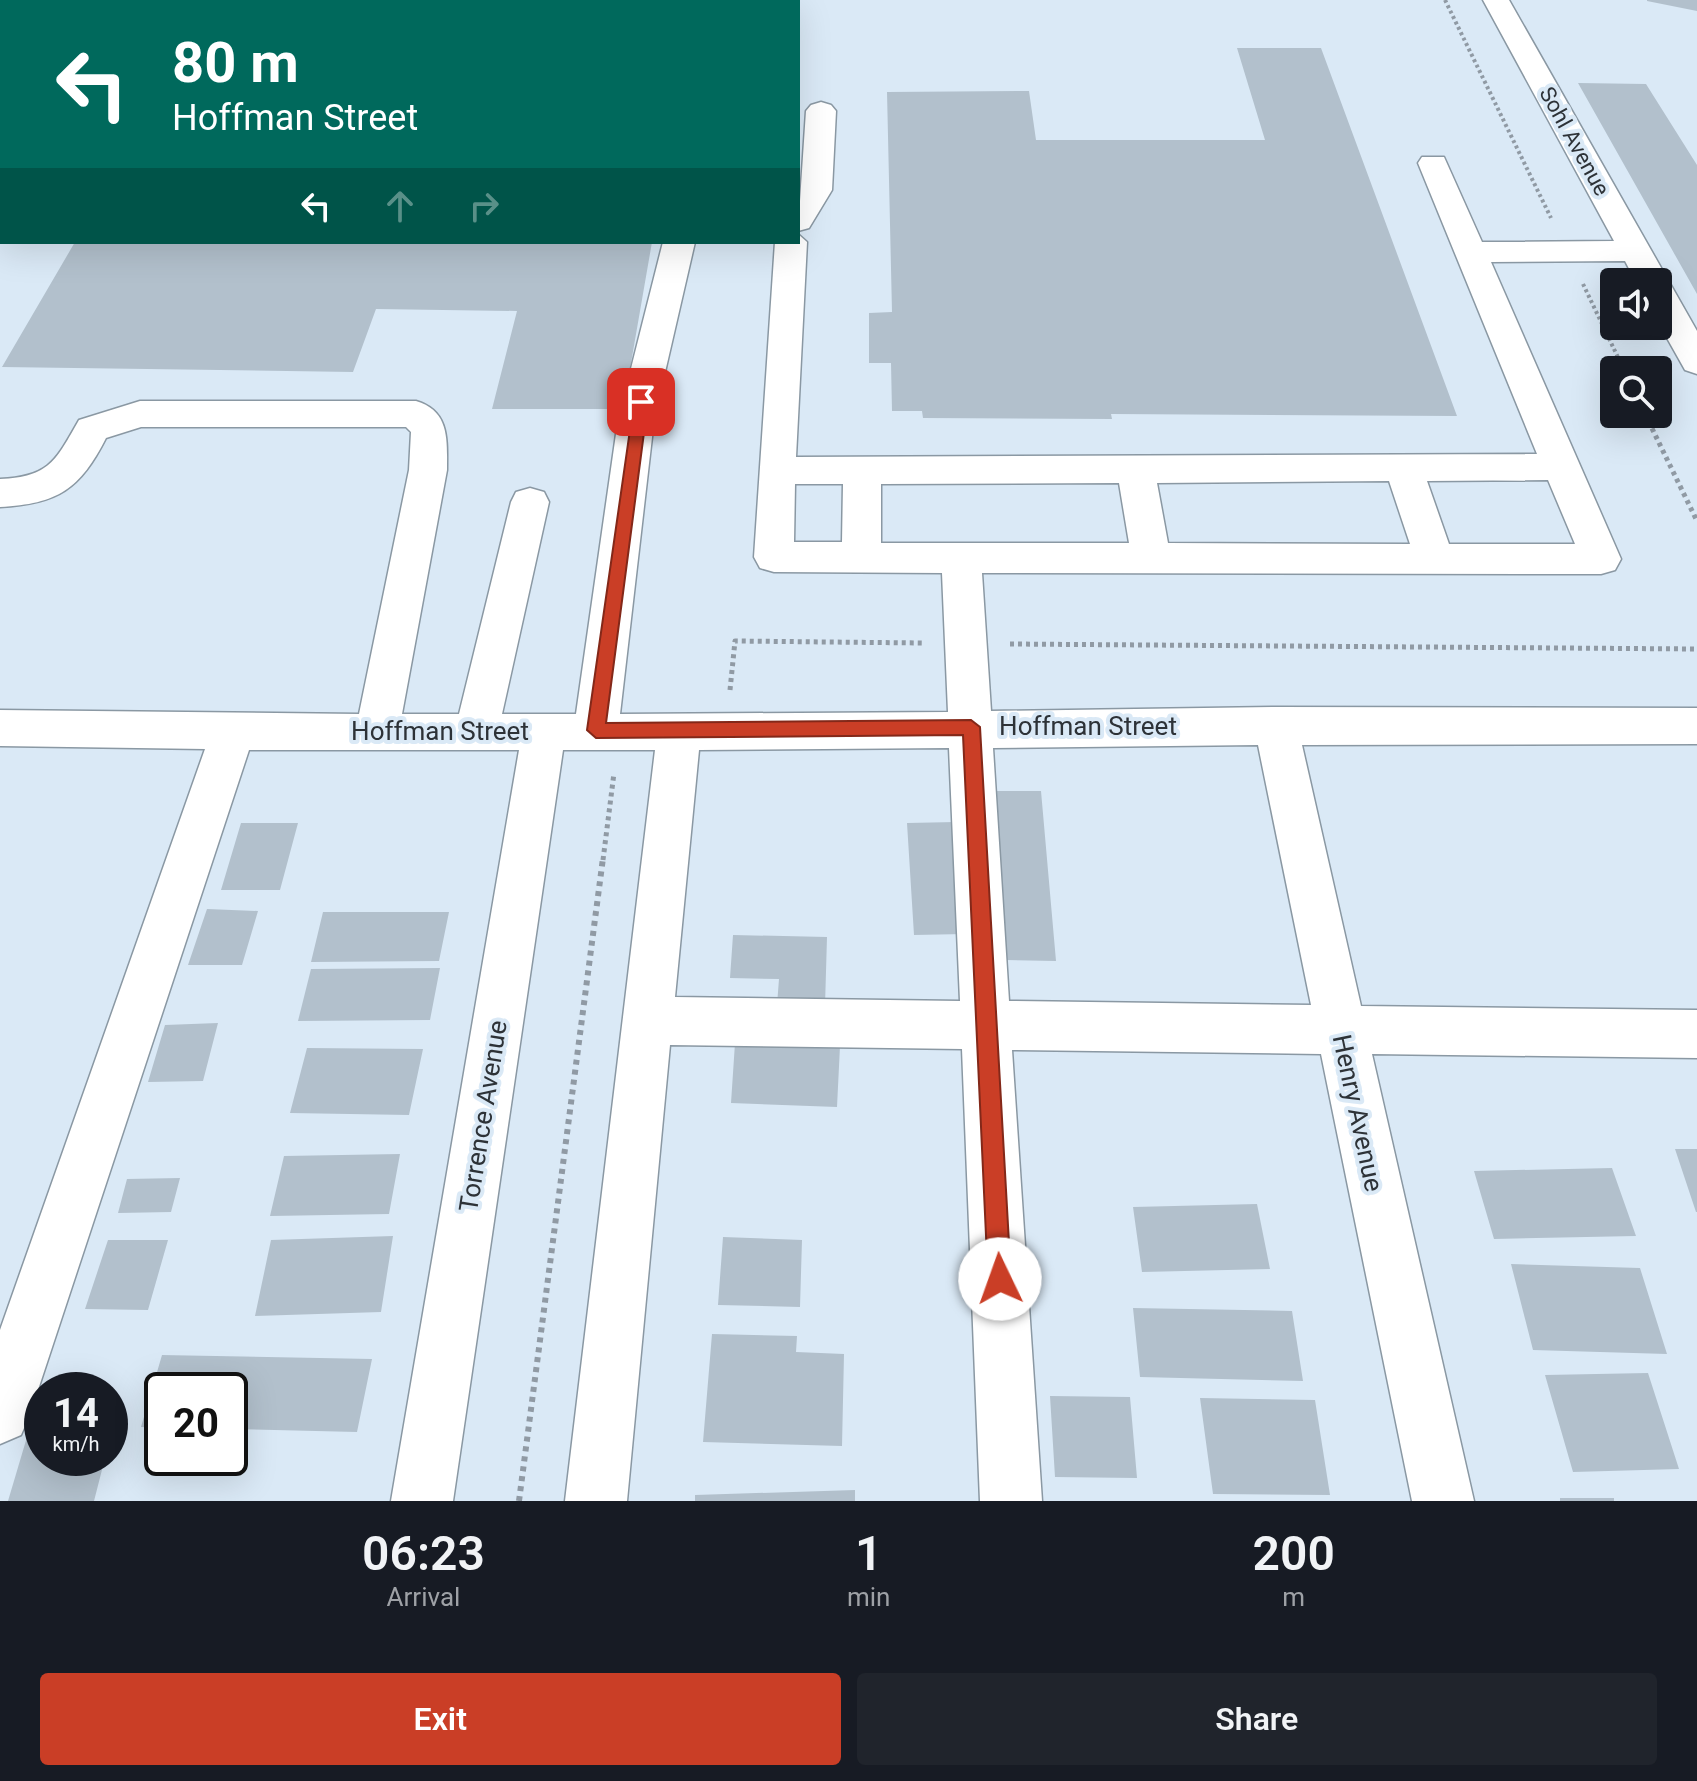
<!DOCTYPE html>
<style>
:root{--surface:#171b24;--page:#20242c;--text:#f1f3f6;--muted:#9ea1a6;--accent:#ca3e26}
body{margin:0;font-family:Roboto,sans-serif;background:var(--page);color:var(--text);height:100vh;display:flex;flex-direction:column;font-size:30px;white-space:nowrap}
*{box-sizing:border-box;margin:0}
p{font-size:26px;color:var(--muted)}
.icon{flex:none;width:44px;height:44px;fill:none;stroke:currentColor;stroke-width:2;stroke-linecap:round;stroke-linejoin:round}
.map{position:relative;height:1501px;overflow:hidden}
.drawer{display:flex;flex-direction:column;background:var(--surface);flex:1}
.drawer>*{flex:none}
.guide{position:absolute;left:0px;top:0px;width:800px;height:244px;box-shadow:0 8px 32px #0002;background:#00695c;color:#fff;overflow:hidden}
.fabs{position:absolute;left:1600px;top:268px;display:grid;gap:16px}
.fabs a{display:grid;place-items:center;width:72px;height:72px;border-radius:8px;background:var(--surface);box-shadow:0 8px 32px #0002;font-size:40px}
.speed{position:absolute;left:24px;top:1372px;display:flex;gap:16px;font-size:40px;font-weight:700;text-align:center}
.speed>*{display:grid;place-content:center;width:104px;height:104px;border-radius:50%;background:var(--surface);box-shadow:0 8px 32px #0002;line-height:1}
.speed small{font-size:20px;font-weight:400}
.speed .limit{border:4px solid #111;border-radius:12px;background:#fff;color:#111}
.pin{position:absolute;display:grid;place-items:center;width:68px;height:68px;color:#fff;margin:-34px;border-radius:16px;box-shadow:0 4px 12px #0006}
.me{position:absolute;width:88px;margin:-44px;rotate:357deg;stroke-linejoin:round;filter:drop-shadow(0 0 6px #0008)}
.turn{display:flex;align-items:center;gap:28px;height:168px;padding:0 40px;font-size:36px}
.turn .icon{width:104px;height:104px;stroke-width:2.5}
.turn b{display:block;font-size:56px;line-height:68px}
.lanes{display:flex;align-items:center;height:76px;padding:0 40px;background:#0003;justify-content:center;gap:40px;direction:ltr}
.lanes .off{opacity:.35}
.eta{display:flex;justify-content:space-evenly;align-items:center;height:136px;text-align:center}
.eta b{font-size:48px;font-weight:600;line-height:56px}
.button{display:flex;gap:16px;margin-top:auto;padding:16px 40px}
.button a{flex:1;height:92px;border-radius:8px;background:var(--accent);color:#fff;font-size:32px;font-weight:600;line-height:92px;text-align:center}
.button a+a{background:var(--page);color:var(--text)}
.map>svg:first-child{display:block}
</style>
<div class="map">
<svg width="1697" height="1501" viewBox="0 0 1697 1501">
<rect width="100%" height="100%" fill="#dae9f6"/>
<path fill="#b2c0cc" d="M1647,0H1697V11L1647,1Z
M1237,48H1321L1457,416L1111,414L1112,419L923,418L922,411H892L891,363H869V313L892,312L887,92L1029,91L1036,140H1265Z
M1578,83L1646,84L1697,165V294Z
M75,242H652L623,409H492L517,311L376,309L353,372L2,367Z
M996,791H1041L1056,961L1006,960Z
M956,822L965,934L914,935L907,823Z
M241,823H298L280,890H221Z
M207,909L258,911L242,965H188Z
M323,912H449L439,961L311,962Z
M733,935L827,937L825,1006L777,1005L779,979L730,978Z
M440,968L430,1020L298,1021L311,969Z
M218,1023L203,1081L148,1082L165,1025Z
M735,1043L840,1046L837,1107L731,1103Z
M307,1048L423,1049L409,1115L290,1113Z
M1675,1149H1697V1212H1696Z
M400,1154L389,1214L270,1216L284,1156Z
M1612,1168L1636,1236L1494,1239L1474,1171Z
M180,1178L171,1212L118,1213L127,1179Z
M1257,1204L1270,1269L1142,1272L1133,1207Z
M393,1236L381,1312L255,1316L271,1240Z
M723,1237L802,1240L800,1307L718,1305Z
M108,1240H168L148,1310L85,1309Z
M1511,1264L1640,1268L1667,1354L1533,1350Z
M1133,1308L1292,1311L1303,1381L1140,1377Z
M712,1334L797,1336L796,1352L844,1354L842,1446L703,1442Z
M162,1355L372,1359L357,1432L230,1429V1390H162V1428L141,1427Z
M1648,1373L1679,1469L1573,1472L1545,1375Z
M1050,1396L1130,1397L1137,1478L1055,1477Z
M1200,1398L1315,1400L1330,1495L1213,1494Z
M27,1437H42V1458H105L94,1501H8Z
M855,1490V1501H695V1495Z
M1560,1498H1614V1501H1560Z"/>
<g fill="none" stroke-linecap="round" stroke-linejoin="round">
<defs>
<path id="minor" d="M1483,0H1509L1697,331V374L1685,370L1658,322V282H1636L1625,261L1491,262L1621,559L1615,570L1601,574L982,573L991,711L1276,707L1697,708V744L1302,745L1361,1006L1697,1010V1058L1372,1054L1474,1501H1412L1321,1054L1012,1050L1042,1501H980L962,1049L670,1045L627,1501H565L655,750H563L453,1501H391L519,750H249L30,1414L21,1435L0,1444V1330L205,749L0,746V710L359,714L409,470L411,432L406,427H141L106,438C80,489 58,504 0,507V479C50,477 56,460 79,420L140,401H416C450,411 447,440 447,470L402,714H459L511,502L516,492L530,488L544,492L549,502L502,714H576L618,420L663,242H695L654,420L620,714L948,712L942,573L774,572L760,568L754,557L775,242H798V234L807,242L796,457L1537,454L1418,163L1422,157H1444L1482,242L1614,241ZM1548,480L1575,544H1449L1427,481ZM1389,481L1410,544L1168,543L1157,483ZM1119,483L1129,543H881V484ZM795,484H843L842,542H794ZM1258,745L1311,1005L1009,1001L993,748ZM949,748L960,1001L675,997L699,750Z
M821,102L831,105L836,111L832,190L809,228L798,231L806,111L811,105Z"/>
</defs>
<use href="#minor" stroke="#8a98a3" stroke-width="3"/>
<path stroke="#909aa4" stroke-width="4" stroke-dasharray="3 3" stroke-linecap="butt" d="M1445,0L1551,218
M1583,284L1624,370"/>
<path stroke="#909aa4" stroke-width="5" stroke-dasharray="4 4" stroke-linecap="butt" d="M1645,414L1697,521
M1010,644L1697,649
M730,690L735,641L924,643
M603,860L614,773"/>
<path stroke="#909aa4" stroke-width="6" stroke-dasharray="5 5" stroke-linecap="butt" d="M519,1501L603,858"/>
<use href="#minor" fill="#fff" fill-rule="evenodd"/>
</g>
<path fill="#ca3e26" stroke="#832819" stroke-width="2" d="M641,397L648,402L606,723L971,720L980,727L1011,1279L1008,1287L1000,1290L991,1287L988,1279L963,735L596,738L587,730L634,402Z"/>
<g text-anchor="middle" stroke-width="8" stroke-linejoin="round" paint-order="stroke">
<g font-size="22" fill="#2d3237" stroke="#dae9f6">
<text transform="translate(1575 141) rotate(61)" y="8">Sohl Avenue</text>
</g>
<g font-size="26" fill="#2d3237" stroke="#dae9f6">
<text x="1088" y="735">Hoffman Street</text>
<text x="440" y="740">Hoffman Street</text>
<text transform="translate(1358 1113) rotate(78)" y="9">Henry Avenue</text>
<text transform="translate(483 1116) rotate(-81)" y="9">Torrence Avenue</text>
</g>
</g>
</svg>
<div class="fabs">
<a><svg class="icon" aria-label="sound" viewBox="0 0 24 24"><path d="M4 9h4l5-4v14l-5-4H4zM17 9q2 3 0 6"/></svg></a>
<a><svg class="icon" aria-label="search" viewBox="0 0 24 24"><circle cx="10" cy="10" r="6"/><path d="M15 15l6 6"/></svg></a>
</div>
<div class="speed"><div>14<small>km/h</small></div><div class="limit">20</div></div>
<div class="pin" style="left:641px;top:402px;background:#d93025"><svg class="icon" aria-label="arrive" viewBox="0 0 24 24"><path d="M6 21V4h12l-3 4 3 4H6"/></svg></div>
<svg class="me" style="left:1000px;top:1279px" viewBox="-20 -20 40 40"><circle r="19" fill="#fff"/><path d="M0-13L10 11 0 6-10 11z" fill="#ca3e26"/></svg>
<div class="guide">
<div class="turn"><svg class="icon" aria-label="left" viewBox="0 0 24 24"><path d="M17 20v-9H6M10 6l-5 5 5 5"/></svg><div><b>80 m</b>Hoffman Street</div></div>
<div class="lanes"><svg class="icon" aria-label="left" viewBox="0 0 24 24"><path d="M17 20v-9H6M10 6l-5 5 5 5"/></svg><svg class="icon off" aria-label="ahead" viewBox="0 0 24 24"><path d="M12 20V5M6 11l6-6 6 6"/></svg><svg class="icon off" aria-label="right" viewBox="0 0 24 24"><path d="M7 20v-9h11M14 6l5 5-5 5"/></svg></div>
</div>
</div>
<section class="drawer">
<div class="eta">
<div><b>06:23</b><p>Arrival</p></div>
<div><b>1</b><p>min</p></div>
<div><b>200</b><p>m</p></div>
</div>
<div class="button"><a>Exit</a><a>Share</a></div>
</section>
